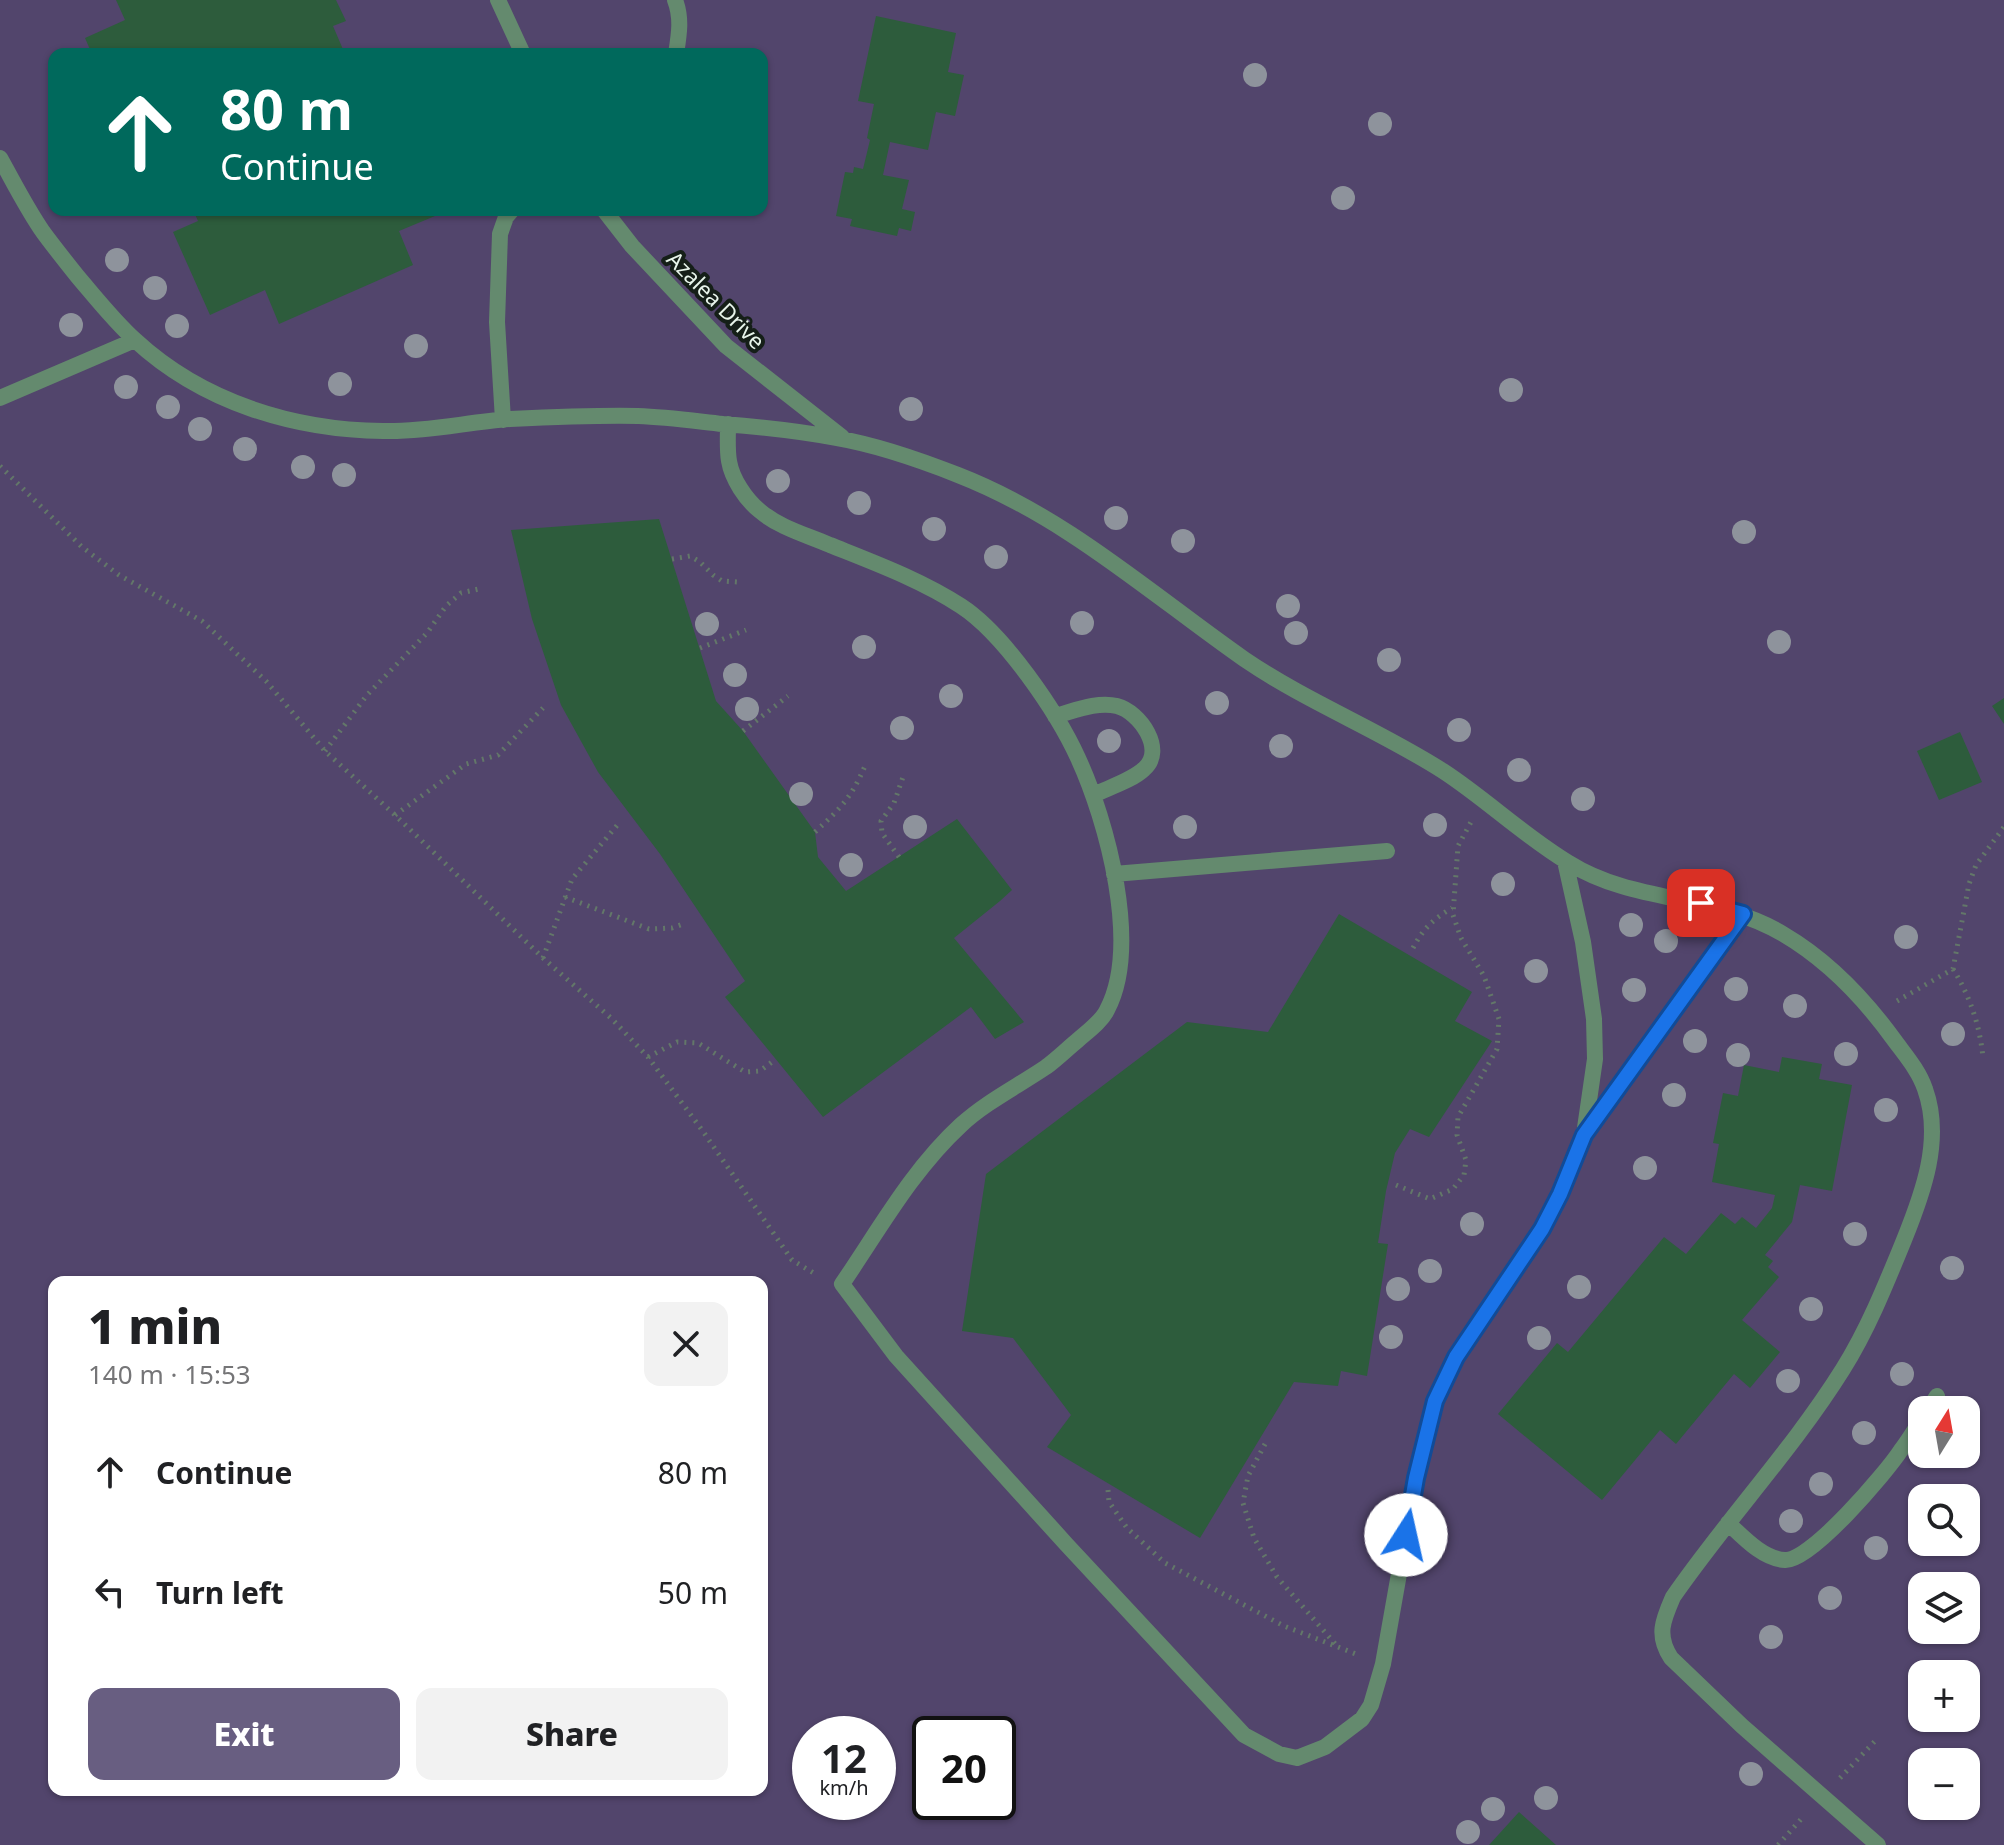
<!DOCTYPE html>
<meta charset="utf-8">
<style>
:root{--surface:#fff;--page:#f2f2f2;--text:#202124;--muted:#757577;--accent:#685e81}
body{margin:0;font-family:"Noto Sans",sans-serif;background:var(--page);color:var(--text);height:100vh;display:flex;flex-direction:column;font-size:30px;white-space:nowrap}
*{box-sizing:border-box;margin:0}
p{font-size:26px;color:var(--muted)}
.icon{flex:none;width:44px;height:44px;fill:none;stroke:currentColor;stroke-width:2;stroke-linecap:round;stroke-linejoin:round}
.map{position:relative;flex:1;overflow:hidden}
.drawer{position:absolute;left:48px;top:1276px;width:720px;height:520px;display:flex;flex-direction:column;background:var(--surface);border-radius:16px;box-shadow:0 2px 6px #0004}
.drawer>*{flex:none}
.top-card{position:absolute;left:48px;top:48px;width:720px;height:168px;border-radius:16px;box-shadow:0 2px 6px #0004;background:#00695c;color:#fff;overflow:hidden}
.needle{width:52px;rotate:11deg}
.buttons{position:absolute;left:1908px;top:1396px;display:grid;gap:16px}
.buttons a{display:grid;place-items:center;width:72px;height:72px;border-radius:16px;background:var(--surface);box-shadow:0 2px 6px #0004;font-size:40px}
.speed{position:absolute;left:792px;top:1716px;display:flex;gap:16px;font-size:40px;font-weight:700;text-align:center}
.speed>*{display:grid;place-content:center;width:104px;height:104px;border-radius:50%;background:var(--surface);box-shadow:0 2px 6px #0004;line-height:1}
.speed small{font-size:20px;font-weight:400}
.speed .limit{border:4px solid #111;border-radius:12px;background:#fff;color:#111}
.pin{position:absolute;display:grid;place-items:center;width:68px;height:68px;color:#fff;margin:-34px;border-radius:16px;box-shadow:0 4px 12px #0006}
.me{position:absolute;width:88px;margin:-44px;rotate:10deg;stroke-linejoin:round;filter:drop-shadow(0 0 6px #0008)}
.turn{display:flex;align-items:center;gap:28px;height:168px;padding:0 40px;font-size:36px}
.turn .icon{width:104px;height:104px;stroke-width:2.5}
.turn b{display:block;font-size:56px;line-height:68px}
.round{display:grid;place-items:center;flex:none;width:84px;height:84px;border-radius:16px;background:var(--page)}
.head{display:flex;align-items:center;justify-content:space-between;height:136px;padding:0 40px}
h1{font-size:48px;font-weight:800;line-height:60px}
.cta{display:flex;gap:16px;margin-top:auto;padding:16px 40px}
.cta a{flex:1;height:92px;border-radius:16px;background:var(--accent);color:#fff;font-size:32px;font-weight:800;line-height:92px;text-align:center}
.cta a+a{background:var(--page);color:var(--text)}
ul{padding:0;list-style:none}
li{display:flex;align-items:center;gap:24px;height:120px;padding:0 40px}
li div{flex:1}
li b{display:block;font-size:30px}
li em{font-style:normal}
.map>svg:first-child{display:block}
</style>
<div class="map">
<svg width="2004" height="1845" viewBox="0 0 2004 1845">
<rect width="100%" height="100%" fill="#243b2b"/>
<path fill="#52456c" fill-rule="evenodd" d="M0,0H2004V1845H0ZM54,54H762V210H54ZM54,1282H762V1790H54ZM1922,1410H1966V1454H1922ZM1922,1498H1966V1542H1922ZM1922,1586H1966V1630H1922ZM1922,1674H1966V1718H1922ZM810,1734H878V1802H810ZM930,1734H998V1802H930ZM1922,1762H1966V1806H1922Z"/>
<path fill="#2d5c3c" d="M116,0H336L346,21L333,26L345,54H92L85,38L125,20Z
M876,16L956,33L948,72L964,75L955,116L936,112L928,150L890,142L883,175L909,180L902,209L915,212L911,231L899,228L897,236L850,226L852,219L836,216L845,172L853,173L854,167L863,169L870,140L867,138L874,104L858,101Z
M193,210H432L435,216L399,231L413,265L279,324L265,290L210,315L173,232L198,221Z
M659,519L716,701L743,731L815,832L818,857L846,891L957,819L1012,890L1000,901L954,938L1024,1022L995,1039L971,1007L823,1117L725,997L745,981L660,854L598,772L561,705L532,619L511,530Z
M2004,698V724L1992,706Z
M1960,732L1982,782L1939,800L1917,751Z
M1339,914L1472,992L1455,1021L1492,1041L1429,1137L1410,1129L1395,1153L1386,1191L1378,1243L1388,1244L1367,1376L1341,1371L1338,1386L1294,1382L1200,1538L1047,1447L1071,1415L1013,1338L962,1331L986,1174L1187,1022L1268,1032Z
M1782,1057L1822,1064L1819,1079L1852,1085L1832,1191L1800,1185L1792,1222L1765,1255L1773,1261L1768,1267L1779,1277L1742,1320L1780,1352L1750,1388L1734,1374L1676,1444L1660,1430L1602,1500L1498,1414L1557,1343L1568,1352L1664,1237L1686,1254L1721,1213L1735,1224L1742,1217L1756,1228L1772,1208L1775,1195L1712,1182L1719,1144L1713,1143L1723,1093L1738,1096L1744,1065L1779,1072Z
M1519,1812L1556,1845H1489Z"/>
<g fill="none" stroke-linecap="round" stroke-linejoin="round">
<path stroke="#637769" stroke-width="5" stroke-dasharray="2 6" stroke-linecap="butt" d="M0,466L82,547L119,575L202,621L266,681L325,751L395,815L543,958L612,1019L648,1057L702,1130L792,1260L817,1275
M672,559L690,556L700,562L713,575L722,581L737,582
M700,648L746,630
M743,731L788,696
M325,751L367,695L427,633L446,606L461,593L483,588
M395,815L466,764L498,755L543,708
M815,832C841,808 851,798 865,766
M899,857L882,833L881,821L894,803L903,777
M565,897L649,929L672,928L686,923
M1413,948C1423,929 1433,919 1452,908
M543,958L572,879L619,823
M1953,969C1970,996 1980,1026 1983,1058
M1897,1001L1953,969L1969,884L1976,865L2004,827
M648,1057L677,1042L698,1043L745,1072L760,1071L776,1059
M1396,1185L1430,1199L1453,1189L1464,1175L1466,1160L1457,1135L1458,1117L1497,1049L1499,1019L1484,976L1461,938L1453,915L1458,846L1471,822
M1265,1444L1248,1476L1243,1503L1254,1538L1277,1577L1337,1646
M1108,1490L1109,1502L1127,1528L1165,1563L1284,1626L1356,1654
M1840,1778L1875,1741
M1778,1845L1803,1817"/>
<path stroke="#648a6e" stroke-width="16" d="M498,0L523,54
M675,0C682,18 679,35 676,54
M0,158C14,183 27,209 43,232C54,247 66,262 78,277C96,298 114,321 135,340C202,402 293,430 383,431C426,432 468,422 510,419C553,417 596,415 638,416C667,417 695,421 723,424C761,427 799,431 836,438C877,445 920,460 958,475C1066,517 1151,594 1244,659C1307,702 1379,730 1443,771C1486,799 1524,836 1569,863C1634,904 1717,894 1783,934C1829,961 1864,998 1895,1041C1906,1056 1919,1071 1925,1089C1943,1139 1923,1193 1904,1240C1886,1284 1868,1329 1843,1369C1793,1449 1727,1519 1673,1597C1663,1620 1656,1635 1671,1658L1742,1726L1878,1845
M604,210L632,246L726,346L842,437
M0,398L135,340
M503,420L497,322L500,234L506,217L512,210
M728,424C728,436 727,449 729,461C732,479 746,500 760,511C780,528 807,535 830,545C875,563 921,580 961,606C1004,634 1057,712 1078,758C1107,821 1141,946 1107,1010C1102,1021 1087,1032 1078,1040C1067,1049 1057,1059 1046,1067C1018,1086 986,1102 961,1125C912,1170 879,1230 842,1284L896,1356L1067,1545L1244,1735L1279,1754L1297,1758L1325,1747L1362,1719L1371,1705L1383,1664L1416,1478L1435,1401L1456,1357L1542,1229L1560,1194L1584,1135L1595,1059L1594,1019L1583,942L1565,861
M1055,716C1074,711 1097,701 1117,706C1140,712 1166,750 1144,769C1131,781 1110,787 1093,795
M1114,874L1387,851
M1588,1131L1743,914
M1928,1410L1937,1396
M1728,1523C1743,1537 1763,1559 1785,1560C1810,1562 1886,1473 1901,1450C1909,1440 1915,1429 1922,1419"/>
</g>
<g fill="#8e939c">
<circle cx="1255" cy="75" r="12"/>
<circle cx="1380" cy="124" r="12"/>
<circle cx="1343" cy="198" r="12"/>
<circle cx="117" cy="260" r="12"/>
<circle cx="155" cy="288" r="12"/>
<circle cx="71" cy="325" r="12"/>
<circle cx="177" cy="326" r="12"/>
<circle cx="416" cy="346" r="12"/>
<circle cx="340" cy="384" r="12"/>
<circle cx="126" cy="387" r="12"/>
<circle cx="1511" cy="390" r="12"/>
<circle cx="168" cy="407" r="12"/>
<circle cx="911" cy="409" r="12"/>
<circle cx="200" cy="429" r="12"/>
<circle cx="245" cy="449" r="12"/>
<circle cx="303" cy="467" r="12"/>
<circle cx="344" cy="475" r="12"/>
<circle cx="778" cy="481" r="12"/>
<circle cx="859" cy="503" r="12"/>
<circle cx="1116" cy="518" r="12"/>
<circle cx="934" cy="529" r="12"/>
<circle cx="1744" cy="532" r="12"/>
<circle cx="1183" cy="541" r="12"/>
<circle cx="996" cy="557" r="12"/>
<circle cx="1288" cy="606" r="12"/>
<circle cx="1082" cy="623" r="12"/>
<circle cx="707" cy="624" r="12"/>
<circle cx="1296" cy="633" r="12"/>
<circle cx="1779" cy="642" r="12"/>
<circle cx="864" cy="647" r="12"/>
<circle cx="1389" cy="660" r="12"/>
<circle cx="735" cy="675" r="12"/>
<circle cx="951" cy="696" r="12"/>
<circle cx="1217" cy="703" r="12"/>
<circle cx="747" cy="709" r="12"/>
<circle cx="902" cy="728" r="12"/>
<circle cx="1459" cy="730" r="12"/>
<circle cx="1109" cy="741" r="12"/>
<circle cx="1281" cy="746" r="12"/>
<circle cx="1519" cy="770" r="12"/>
<circle cx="801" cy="794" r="12"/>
<circle cx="1583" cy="799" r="12"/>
<circle cx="1435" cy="825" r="12"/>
<circle cx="915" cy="827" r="12"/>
<circle cx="1185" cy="827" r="12"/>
<circle cx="851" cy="865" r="12"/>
<circle cx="1503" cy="884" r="12"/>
<circle cx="1631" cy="925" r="12"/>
<circle cx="1906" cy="937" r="12"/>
<circle cx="1666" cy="941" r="12"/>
<circle cx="1536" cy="971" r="12"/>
<circle cx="1736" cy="989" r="12"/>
<circle cx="1634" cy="990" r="12"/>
<circle cx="1795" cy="1006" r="12"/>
<circle cx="1953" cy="1034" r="12"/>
<circle cx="1695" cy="1041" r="12"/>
<circle cx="1846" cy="1054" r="12"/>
<circle cx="1738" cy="1055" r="12"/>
<circle cx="1674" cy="1095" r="12"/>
<circle cx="1886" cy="1110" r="12"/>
<circle cx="1645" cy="1168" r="12"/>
<circle cx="1472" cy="1224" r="12"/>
<circle cx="1855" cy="1234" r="12"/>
<circle cx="1952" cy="1268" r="12"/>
<circle cx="1430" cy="1271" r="12"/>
<circle cx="1579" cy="1287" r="12"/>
<circle cx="1398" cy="1289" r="12"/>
<circle cx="1811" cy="1309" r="12"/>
<circle cx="1391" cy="1337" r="12"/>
<circle cx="1539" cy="1338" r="12"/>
<circle cx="1902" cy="1374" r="12"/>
<circle cx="1788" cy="1381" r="12"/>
<circle cx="1864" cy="1433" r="12"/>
<circle cx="1821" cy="1484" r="12"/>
<circle cx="1791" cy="1521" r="12"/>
<circle cx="1876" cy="1548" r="12"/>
<circle cx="1830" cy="1598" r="12"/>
<circle cx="1771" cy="1637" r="12"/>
<circle cx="1751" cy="1774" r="12"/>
<circle cx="1546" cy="1798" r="12"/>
<circle cx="1493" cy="1809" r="12"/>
<circle cx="1468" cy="1832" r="12"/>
</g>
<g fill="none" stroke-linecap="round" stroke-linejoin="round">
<defs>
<path id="route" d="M1406,1535L1416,1478L1435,1401L1456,1357L1542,1229L1560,1194L1584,1135L1743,914L1701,903"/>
</defs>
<use href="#route" stroke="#114b97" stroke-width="20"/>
<use href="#route" stroke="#1a73e8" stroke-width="14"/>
</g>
<g text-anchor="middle" stroke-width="8" stroke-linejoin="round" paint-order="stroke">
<g font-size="22" fill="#e8f5eb" stroke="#151f18">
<text transform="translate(716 300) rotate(45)" y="8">Azalea Drive</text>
</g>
</g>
</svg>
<div class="buttons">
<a><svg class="needle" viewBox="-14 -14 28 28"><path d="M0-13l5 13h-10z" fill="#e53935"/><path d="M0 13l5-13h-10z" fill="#757577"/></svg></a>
<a><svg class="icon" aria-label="search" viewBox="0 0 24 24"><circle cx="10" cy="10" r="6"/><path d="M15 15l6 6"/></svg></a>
<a><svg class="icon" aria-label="layers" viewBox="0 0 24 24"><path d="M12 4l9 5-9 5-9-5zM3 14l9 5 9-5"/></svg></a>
<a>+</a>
<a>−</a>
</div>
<div class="speed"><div>12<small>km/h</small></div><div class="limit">20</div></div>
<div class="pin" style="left:1701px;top:903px;background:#d93025"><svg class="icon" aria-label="arrive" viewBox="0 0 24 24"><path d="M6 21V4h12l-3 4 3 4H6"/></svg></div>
<svg class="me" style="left:1406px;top:1535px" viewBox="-20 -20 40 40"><circle r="19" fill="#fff"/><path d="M0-13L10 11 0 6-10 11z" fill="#1a73e8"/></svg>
<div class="top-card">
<div class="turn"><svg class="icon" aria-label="ahead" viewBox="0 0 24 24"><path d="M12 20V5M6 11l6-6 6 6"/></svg><div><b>80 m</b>Continue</div></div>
</div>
<section class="drawer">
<div class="head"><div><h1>1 min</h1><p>140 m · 15:53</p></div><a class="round"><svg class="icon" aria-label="close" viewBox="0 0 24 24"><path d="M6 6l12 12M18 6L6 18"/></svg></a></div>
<ul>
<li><svg class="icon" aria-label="ahead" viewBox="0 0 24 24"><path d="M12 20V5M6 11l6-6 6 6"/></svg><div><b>Continue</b></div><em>80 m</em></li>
<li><svg class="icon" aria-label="left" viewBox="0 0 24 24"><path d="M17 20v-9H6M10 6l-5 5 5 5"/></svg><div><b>Turn left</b></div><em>50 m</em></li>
</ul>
<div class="cta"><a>Exit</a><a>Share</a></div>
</section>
</div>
